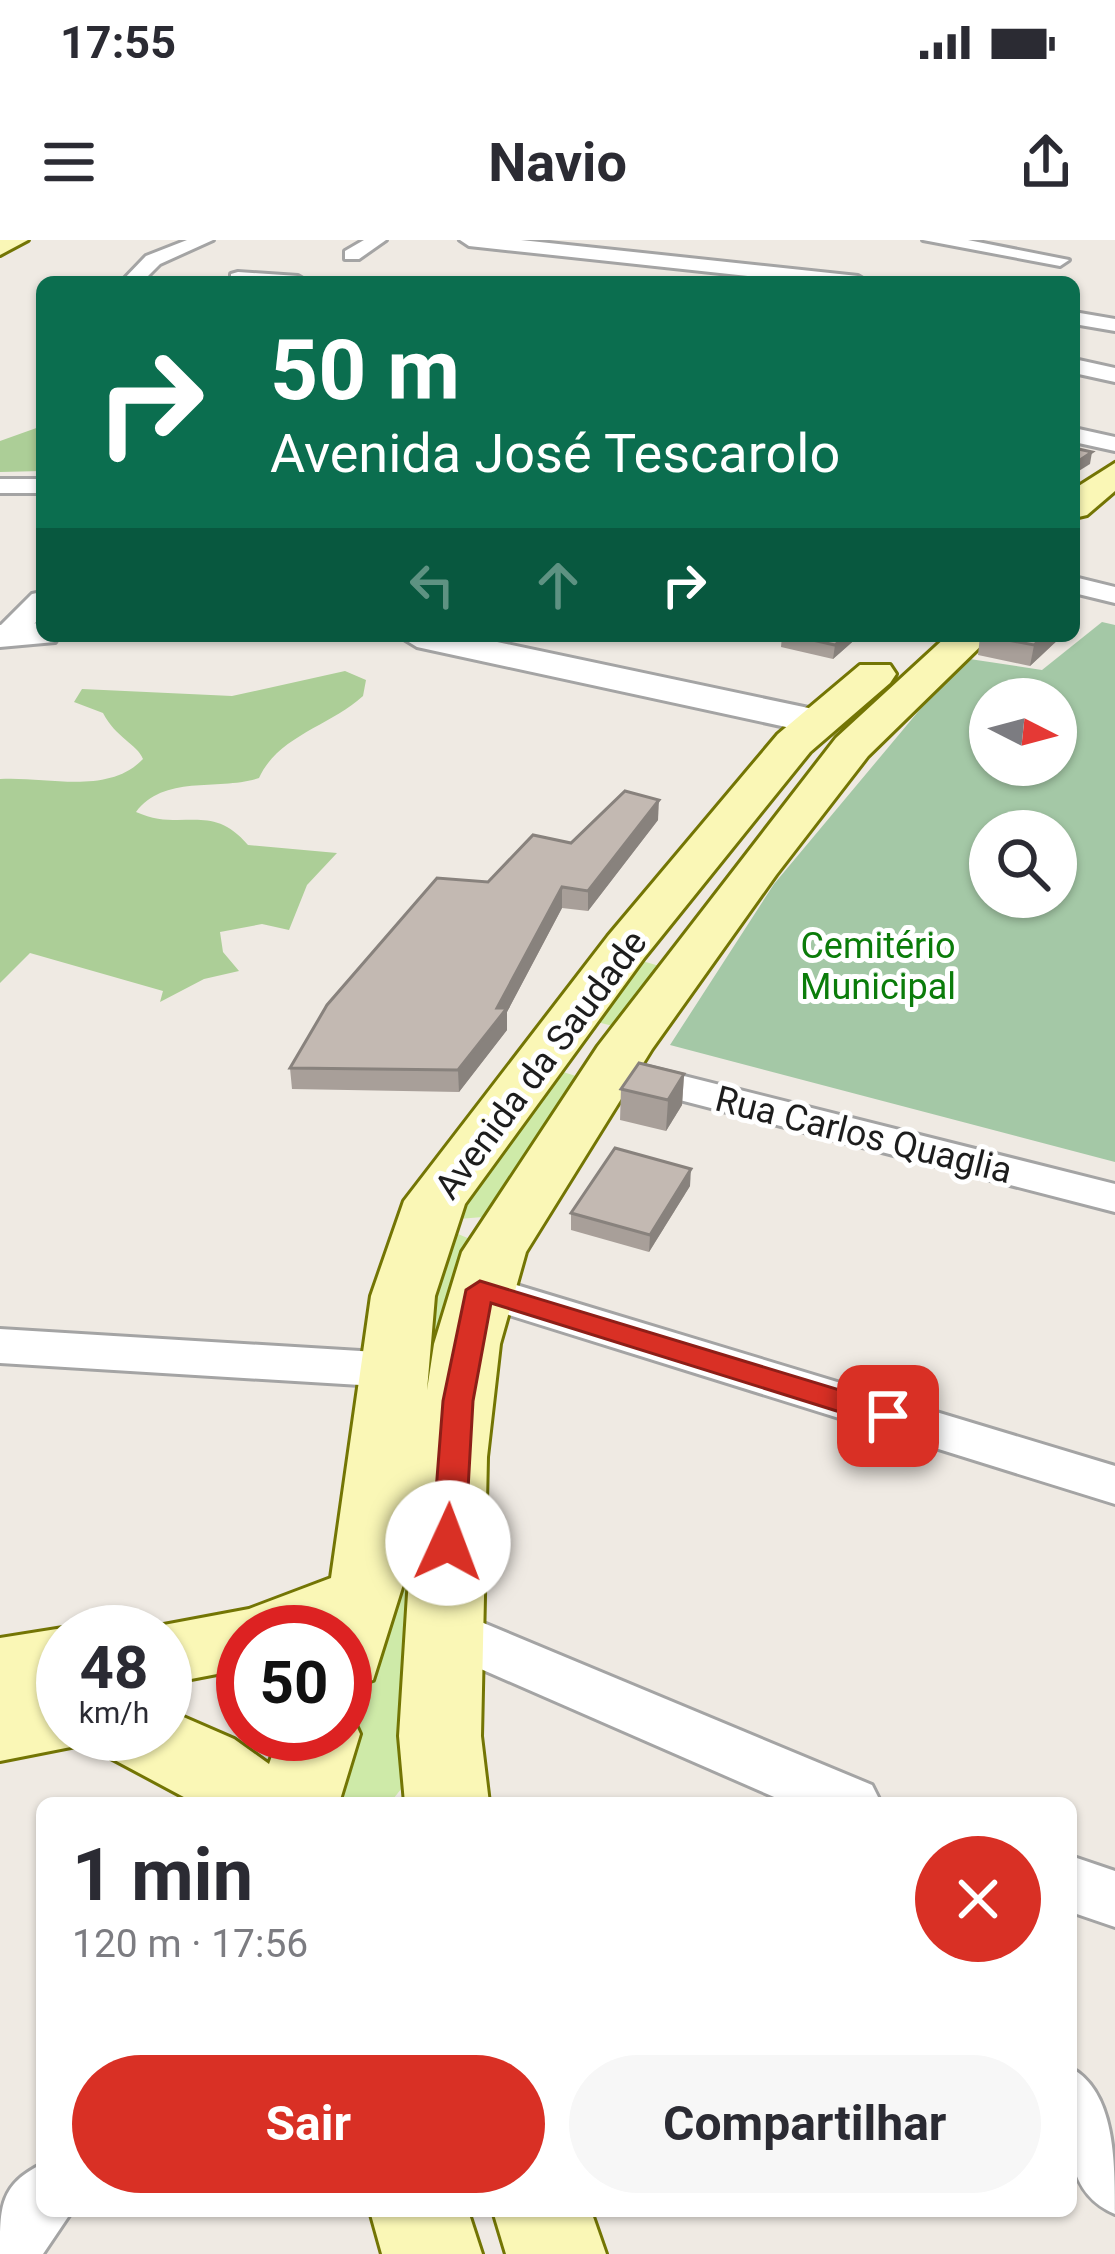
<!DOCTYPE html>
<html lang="pt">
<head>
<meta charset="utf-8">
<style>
  :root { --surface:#fff; --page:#f7f7f7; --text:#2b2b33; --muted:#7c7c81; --accent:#d93025 }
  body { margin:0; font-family:Roboto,sans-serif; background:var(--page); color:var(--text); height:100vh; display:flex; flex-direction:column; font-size:45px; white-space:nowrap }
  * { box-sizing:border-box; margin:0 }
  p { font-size:39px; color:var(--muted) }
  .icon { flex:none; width:66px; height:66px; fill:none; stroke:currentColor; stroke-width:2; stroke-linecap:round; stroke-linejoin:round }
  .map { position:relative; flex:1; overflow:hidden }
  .drawer { position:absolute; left:36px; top:1557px; width:1041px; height:420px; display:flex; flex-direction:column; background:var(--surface); border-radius:18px; box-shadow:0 3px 9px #0004 }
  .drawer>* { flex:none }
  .top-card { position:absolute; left:36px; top:36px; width:1044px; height:366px; border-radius:18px; box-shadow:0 3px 9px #0004; background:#0b6e4f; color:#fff; overflow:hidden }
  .needle { width:78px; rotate:96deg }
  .fabs { position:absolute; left:969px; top:438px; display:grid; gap:24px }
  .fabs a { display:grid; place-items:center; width:108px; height:108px; border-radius:50%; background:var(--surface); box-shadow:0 3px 9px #0004; font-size:60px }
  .speed { position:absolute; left:36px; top:1365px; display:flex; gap:24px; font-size:60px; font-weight:700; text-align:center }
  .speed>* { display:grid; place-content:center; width:156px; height:156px; border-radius:50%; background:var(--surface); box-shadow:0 3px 9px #0004; line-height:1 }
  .speed small { font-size:30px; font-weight:400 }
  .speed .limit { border:18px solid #d22; background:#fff; color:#111 }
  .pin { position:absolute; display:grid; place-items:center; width:102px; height:102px; color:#fff; margin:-51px; border-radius:24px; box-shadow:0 6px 18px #0006 }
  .me { position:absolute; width:132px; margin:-66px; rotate:2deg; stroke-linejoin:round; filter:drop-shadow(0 0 9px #0008) }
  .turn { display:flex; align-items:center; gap:42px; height:252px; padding:0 36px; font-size:54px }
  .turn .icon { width:156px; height:156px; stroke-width:2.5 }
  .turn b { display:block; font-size:84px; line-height:102px }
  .lanes { display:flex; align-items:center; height:114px; padding:0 36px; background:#0003; justify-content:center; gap:60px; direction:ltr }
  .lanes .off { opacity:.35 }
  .round { display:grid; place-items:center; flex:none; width:126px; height:126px; border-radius:63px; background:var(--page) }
  .summary { display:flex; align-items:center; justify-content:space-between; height:204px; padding:0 36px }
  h1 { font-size:72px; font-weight:700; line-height:90px }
  .action { display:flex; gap:24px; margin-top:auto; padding:24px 36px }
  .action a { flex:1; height:138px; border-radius:72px; background:var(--accent); color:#fff; font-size:48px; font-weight:700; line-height:138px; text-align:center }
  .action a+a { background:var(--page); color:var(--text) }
  .status { display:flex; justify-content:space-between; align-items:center; height:84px; padding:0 60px; background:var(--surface); direction:ltr }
  .status svg { height:33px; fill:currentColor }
  header { display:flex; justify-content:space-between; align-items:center; height:156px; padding:0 36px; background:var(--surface); font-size:54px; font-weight:700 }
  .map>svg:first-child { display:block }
</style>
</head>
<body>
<div class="status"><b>17:55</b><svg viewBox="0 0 49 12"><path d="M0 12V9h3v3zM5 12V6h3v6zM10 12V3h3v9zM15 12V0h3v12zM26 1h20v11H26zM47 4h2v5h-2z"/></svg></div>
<header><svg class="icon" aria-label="menu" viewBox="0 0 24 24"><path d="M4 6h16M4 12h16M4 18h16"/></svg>Navio<svg class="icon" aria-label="share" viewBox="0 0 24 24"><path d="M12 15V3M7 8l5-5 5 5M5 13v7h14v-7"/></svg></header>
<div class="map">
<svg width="1115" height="2014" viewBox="0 0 1115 2014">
  <rect width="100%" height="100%" fill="#efeae3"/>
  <g fill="#ceeaa8">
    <path d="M639,720L666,728L617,787L597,782Z"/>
    <path d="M560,831L579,837L581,848L483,977L458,979L451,969Z"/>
    <path d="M458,994L470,999L445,1090L405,1544L390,1563H344L338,1556L350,1485L373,1423L440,1013L451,995Z"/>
  </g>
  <g fill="#acce97">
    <path d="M42,186V231L0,232V201Z"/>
    <path d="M345,431L366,440L363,456C330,486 278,496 259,538C220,551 164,534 136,572C183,593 210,561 248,605L337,613L307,645L289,690L262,684L220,692L223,712L239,731L204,739L160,762L163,751L30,713L0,743V539C46,536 108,556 143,519C137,504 116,498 103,473L74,462L82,449L232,456Z"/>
  </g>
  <path fill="#a4c8a6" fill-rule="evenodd" d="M1102,382L1115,385V922L670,805L774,644L963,418L1042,430ZM990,459H1056V525H990ZM990,591H1056V657H990Z"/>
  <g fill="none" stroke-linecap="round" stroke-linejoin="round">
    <g stroke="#a4a4a4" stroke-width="6">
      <g id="minor">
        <path d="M187,0H213L160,24L142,42H121L146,16Z"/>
        <path d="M364,0H386L359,19H345V11Z"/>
        <path d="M460,0H521L858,36L868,42H804L469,6Z"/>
        <path d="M923,0H968L1069,20L1060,26Z"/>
        <path d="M238,32L298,36L308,42H231V34Z"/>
        <path d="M1074,72L1115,79V91L1074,84Z"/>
        <path d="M1074,119L1115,128V142L1074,133Z"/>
        <path d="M1074,188L1115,197V211L1074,202Z"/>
        <rect x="0" y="239" width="42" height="14"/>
        <path d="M1074,337L1115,347V363L1074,353Z"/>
        <path d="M42,352V376L16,402L0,403V386L32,354Z"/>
        <path d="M624,821L1115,944V972L610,842L604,833L610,824Z"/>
        <path d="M480,1034L1115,1226V1264L464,1061L457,1050L464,1039Z"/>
        <path d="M0,1089L393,1113L410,1118L417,1130L410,1142L393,1147L0,1123Z"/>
        <path d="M445,1367L872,1545L881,1563H788L426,1405L417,1389L426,1373Z"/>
        <path d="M1071,1616L1115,1631V1687L1071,1672Z"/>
        <path d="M1071,1828C1115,1852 1115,1920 1115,1974C1056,1949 1071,1882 1071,1828Z"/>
        <path d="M42,1924V1971H72L43,2014H0C0,1966 0,1945 42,1924Z"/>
      </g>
    </g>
    <g stroke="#a4a4a4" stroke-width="6">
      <g id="tertiary">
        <path d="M42,383V396H59L55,402L0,407V385Z"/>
        <path d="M399,396H469L818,470L832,474L838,482L832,490L818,494L417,407Z"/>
      </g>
    </g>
    <g stroke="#737504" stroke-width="6">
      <g id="secondary">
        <path d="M0,0H28L0,15Z"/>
        <path d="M1115,223V251L1087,275L1074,278V249Z"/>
        <path d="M947,396H991L868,516L776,635L652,809L526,1012L500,1104L487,1217L481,1496L489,1563H405L399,1496L410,1322L373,1440L345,1450V1392H243V1429L165,1444V1392L137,1390L249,1369L331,1338L371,1056L404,961L608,696L778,494L860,425H890L896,434L890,443L810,512L644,718L465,964L435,1056L427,1150L434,1104L462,1012L598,806L836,498Z"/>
        <path d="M63,1388L74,1392H63V1494H96L91,1503L0,1521V1398Z"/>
        <path d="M165,1469L234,1499L269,1524L280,1494H345L349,1470L360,1494L339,1563H195L111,1518L100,1494H165Z"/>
        <path d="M370,1971H468L482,2014H382Z"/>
        <path d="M493,1971H591L606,2014H506Z"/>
      </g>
    </g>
    <use href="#minor" fill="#fff" fill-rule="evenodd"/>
    <use href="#tertiary" fill="#fff" fill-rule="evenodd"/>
    <use href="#secondary" fill="#faf7b6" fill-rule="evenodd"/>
  </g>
  <g fill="#a89f99">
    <path d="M782,396H859L833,419L781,407Z"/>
    <path d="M980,396H1062L1030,426L978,415Z"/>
    <path d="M658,580L588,671L562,668L507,772V790L459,852L292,849L290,828L488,642L571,603Z"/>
    <path d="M684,834L682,865L666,891L620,880L621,849Z"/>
    <path d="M690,946L649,1012L571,990V973Z"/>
  </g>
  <g fill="#88827d">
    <path d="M1092,212L1090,224L1074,234V224Z"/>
    <path d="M1080,363L1076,383L1074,385V368Z"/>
    <path d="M845,396H859L833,419L835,405Z"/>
    <path d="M1044,396H1062L1030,426L1034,405Z"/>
    <path d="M659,560L658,580L588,671V651Z"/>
    <path d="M562,647V668L507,772V790L459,852L458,830L497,768Z"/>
    <path d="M684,834L682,865L666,891L668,860Z"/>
    <path d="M691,929L690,946L649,1012L650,995Z"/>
  </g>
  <g fill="#c3b9b2" stroke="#88827d" stroke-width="3">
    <path d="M1074,208L1092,212L1074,224Z"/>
    <path d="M795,396H845L835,405Z"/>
    <path d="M987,396H1044L1034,405Z"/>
    <path d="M625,551L659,560L588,651L562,647L497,768H507L458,830L290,828L327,765L437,638L488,642L533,595L571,603Z"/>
    <path d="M639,823L684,834L668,860L621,849Z"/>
    <path d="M615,908L691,929L650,995L571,973Z"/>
  </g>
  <path fill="#d93025" stroke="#8d1f18" stroke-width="3" d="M480,1041L899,1168L903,1176L888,1187L491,1063L473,1161L465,1303L460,1312H437L432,1303L443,1161L466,1050Z"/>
  <g text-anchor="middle" stroke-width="10" stroke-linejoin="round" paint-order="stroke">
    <g font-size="36" fill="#0b7c0a" stroke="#fff">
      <text x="878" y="718">Cemitério<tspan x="878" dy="41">Municipal</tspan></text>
    </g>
    <g font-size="36" fill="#1d1d1d" stroke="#fff">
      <text transform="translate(540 824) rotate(-53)" y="13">Avenida da Saudade</text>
      <text transform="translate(864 894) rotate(14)" y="13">Rua Carlos Quaglia</text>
    </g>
  </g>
</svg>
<div class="fabs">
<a><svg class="needle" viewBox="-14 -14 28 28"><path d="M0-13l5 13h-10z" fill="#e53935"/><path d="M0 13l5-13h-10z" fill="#7c7c81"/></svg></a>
<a><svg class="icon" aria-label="search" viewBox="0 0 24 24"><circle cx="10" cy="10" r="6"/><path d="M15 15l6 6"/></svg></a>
</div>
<div class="speed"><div>48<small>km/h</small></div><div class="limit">50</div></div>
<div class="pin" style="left:888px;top:1176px;background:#d93025"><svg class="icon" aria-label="arrive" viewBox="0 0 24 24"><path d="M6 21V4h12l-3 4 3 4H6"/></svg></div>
<svg class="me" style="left:448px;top:1303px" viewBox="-20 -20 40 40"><circle r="19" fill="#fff"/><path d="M0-13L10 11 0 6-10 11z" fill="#d93025"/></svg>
<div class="top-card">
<div class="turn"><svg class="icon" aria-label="right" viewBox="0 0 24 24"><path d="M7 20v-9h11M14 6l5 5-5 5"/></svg><div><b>50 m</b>Avenida José Tescarolo</div></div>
<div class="lanes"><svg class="icon off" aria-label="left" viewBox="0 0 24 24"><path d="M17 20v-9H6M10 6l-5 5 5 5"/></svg><svg class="icon off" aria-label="ahead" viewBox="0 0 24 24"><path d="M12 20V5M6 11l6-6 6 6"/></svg><svg class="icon" aria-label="right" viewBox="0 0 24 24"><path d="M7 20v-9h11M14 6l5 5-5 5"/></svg></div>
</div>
<section class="drawer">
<div class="summary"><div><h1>1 min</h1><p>120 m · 17:56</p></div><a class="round" style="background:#d93025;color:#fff"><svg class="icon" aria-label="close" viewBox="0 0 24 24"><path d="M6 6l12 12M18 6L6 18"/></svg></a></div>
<div class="action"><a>Sair</a><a>Compartilhar</a></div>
</section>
</div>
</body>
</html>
